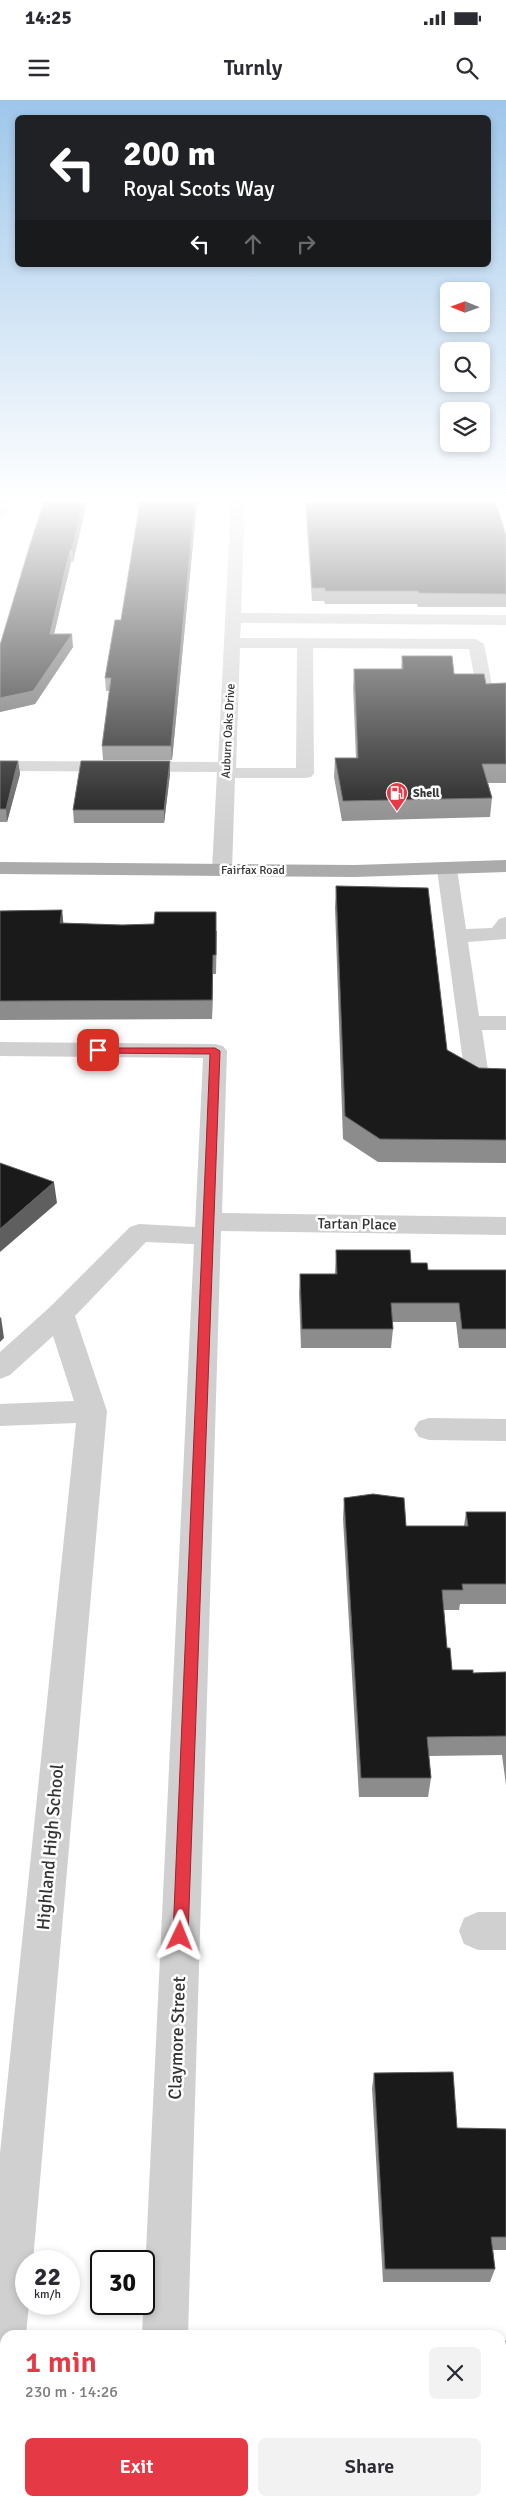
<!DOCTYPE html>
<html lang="en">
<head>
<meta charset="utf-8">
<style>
  :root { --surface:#fff; --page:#f2f2f3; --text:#2b2b33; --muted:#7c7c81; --accent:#e63946 }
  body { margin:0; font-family:Signika,sans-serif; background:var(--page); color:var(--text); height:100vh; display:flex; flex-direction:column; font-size:19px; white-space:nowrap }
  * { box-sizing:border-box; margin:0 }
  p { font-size:16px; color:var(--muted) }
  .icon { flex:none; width:28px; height:28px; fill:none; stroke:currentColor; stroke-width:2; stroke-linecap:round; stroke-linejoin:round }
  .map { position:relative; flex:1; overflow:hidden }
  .side { position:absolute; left:0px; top:2230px; width:506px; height:176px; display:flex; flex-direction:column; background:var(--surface); border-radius:15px 15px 0 0; box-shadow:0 2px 8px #0003 }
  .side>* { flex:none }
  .banner { position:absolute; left:15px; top:15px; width:476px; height:152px; border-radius:8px; box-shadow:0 2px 8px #0003; background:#202124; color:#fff; overflow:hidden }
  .needle { width:32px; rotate:271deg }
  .fabs { position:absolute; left:440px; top:182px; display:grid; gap:10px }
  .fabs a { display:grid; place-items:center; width:50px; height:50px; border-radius:8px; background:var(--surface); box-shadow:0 2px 8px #0003; font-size:25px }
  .speed { position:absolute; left:15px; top:2150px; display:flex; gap:10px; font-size:25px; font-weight:700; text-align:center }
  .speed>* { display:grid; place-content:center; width:65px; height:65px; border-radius:50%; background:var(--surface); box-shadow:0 2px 8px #0003; line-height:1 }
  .speed small { font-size:12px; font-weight:400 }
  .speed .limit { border:2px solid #111; border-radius:8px; background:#fff; color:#111 }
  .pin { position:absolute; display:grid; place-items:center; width:42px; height:42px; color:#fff; margin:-21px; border-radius:10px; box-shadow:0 2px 8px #0006 }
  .me { position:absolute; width:55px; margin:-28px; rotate:2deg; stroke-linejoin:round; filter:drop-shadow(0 0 4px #0008) }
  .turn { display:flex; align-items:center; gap:18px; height:105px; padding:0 25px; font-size:22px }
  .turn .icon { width:65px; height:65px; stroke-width:2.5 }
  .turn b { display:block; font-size:35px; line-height:42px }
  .lanes { display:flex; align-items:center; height:48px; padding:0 25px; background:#0003; justify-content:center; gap:25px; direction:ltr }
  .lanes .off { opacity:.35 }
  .round { display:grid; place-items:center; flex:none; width:52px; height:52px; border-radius:8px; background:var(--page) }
  .head { display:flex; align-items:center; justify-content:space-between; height:85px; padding:0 25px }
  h1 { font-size:30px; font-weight:600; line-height:38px; color:var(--accent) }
  .button { display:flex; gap:10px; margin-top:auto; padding:10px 25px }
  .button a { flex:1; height:58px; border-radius:8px; background:var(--accent); color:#fff; font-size:20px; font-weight:600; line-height:58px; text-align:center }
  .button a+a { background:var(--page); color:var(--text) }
  .status { display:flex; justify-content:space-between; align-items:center; height:35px; padding:0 25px; background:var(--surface); direction:ltr }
  .status svg { height:14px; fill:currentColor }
  header { display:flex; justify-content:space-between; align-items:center; height:65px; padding:0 25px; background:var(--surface); font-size:22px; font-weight:600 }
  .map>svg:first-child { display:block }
</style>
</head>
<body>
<div class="status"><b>14:25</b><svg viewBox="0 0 49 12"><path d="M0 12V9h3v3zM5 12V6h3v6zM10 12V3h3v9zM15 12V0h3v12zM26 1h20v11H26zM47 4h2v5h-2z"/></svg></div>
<header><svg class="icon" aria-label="menu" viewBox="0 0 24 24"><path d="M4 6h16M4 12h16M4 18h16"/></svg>Turnly<svg class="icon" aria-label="search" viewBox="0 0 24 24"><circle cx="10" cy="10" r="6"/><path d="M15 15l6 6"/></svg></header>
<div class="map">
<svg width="506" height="2406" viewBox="0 0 506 2406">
  <rect width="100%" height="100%" fill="#fff"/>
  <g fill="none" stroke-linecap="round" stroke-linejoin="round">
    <g fill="#d0d0d0" fill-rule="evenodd">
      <path d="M0,402H12L5,417L0,418Z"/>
      <path d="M231,402H245L241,513L506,515V525L241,523L240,538L476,539L484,544L492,585L490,589H478L476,585L469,549L313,548L314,673L311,677L305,678H235L232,770L229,774L222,776L215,774L212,770L217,672L0,671V661L218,662ZM240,548H297L296,668H236Z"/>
      <path d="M447,763L454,765L457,769L466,829L492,828L499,819L506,817V839L468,842L479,916H506V930H482L488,970L506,971V985L469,982L465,977L437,769L440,765Z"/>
      <path d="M0,942L215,944L223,946L227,951L222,1113L506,1117V1135L221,1131L188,2235H142L194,1144L146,1142L75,1216L107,1311L33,2161H26V2204H29L26,2235H5V2295L0,2297V2053L76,1323L0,1326V1304L74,1301L53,1236L10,1275L0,1279V1252L50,1207L130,1127L139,1124L195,1127L203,958L0,956Z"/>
      <path d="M429,1318L506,1319V1341L429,1340L419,1337L414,1329L419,1321Z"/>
      <path d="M478,1812H506V1850H478L464,1844L459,1831L464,1818Z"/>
      <rect x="0" y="2325" width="5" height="48"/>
      <rect x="135" y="2401" width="48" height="5"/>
    </g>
    <path fill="#ababab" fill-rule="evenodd" d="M506,760V772L355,777L0,774V762L355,765Z"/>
  </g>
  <g fill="#8c8c8c">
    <path d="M87,402L73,462H71L54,534L73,547L35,604L0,612Z"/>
    <path d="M140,402H197L172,660H103L102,646L110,591H106L105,578L121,520Z"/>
    <path d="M305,402H495L506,436V507H418L417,504H325L324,501H312Z"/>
    <path d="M402,556L454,574L486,584L506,583V683H488L492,698L490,717L342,721L334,677L335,658H356L353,588L354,569H401Z"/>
    <path d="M0,661H18L20,674L7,722H0Z"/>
    <path d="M170,674L164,723H74L73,710Z"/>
    <path d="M336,786L447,950L479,968L506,969V1063L378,1062L343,1039L335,808Z"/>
    <path d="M62,810L63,823L122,825L217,831L216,874H213L212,919L0,920V811Z"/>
    <path d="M336,1150L411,1163L428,1170H506V1248H459L456,1222H392L393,1229L391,1248H301L299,1193L300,1174H335Z"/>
    <path d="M344,1398L406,1426H464L466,1412H506V1504H460L459,1510H444L447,1548L452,1570L473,1573L506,1572V1685L502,1655L429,1656L431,1678L428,1697H359L343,1419Z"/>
    <path d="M374,1973L457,2028L506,2029V2150H493L495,2169L490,2182H383L372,1988Z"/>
    <path d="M506,2247V2406H389V2401H501Z"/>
  </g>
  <g fill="#5f5f5f">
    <path d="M83,402H87L73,462L72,450Z"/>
    <path d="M195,402H197L172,660L171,646Z"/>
    <path d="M70,450L71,462L51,547L50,534Z"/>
    <path d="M72,534L73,547L35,604L0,612V598Z"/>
    <path d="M18,661L20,674L7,722L6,709Z"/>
    <path d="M170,661V674L164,723V710Z"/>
    <path d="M62,810L64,829L60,823Z"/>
    <path d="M213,855V874L212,919V900Z"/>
    <path d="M54,1082L57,1103L0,1152V1129Z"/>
    <path d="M1,1217L4,1238L0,1242V1218Z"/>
  </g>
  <g fill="#1a1a1a" stroke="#5f5f5f">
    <path d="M44,402H83L72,450H70L50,534H72L33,591L0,598V545L29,448Z"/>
    <path d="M140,402H195L171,646H102L111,578H105L115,520H121Z"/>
    <path d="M306,402H495L501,419L506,436V494L419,493L418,491H325V488H312Z"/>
    <path d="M402,556H452L454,574H484L486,584L506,583V664H482L492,698L343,701L335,658H358L354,569H403Z"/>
    <path d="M0,661H18L6,709H0Z"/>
    <path d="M81,661H170L164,710H73Z"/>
    <path d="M336,786L428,788L447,950L479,968L506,969V1040L380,1039L345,1016Z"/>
    <path d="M62,810L60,823L122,825L154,824L155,812H216V855H213L212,900L0,901V811Z"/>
    <path d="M0,1063L54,1082L0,1129Z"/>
    <path d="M336,1150H410L411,1163H427L428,1170H506V1229H462L459,1203H391L393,1229H302L300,1174H337Z"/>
    <path d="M373,1394L404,1398L406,1426H468L466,1412H506V1484H462L463,1490H442L447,1548H450L452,1570H473V1573L506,1572V1636L427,1637L431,1678H361L344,1398Z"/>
    <path d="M453,1972L457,2028L506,2029V2137H491L495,2169H385L374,1973Z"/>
    <path d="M501,2241H506V2405H489V2406H393V2401H501Z"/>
  </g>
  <linearGradient id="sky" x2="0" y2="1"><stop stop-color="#9ec6ea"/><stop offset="0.54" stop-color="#fff"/><stop offset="1" stop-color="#fff" stop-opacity="0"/></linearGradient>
  <rect width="506" height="739" fill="url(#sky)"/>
  <path fill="#e63946" stroke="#96252e" d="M94,948H215L220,951L188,1836L186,1841L180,1843L175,1841L173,1836L210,954L98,953L94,952Z"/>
  <defs>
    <g id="fuel-pin" transform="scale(1.125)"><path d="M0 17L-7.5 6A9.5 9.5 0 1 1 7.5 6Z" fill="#e63946" stroke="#fff"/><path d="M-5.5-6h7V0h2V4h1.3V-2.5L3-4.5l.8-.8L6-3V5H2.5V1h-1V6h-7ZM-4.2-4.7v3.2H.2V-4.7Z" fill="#fff"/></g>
  </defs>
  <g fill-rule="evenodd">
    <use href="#fuel-pin" x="397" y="693"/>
  </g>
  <g text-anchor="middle" stroke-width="5" stroke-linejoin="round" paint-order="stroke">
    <g font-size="12" fill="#333" stroke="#fff">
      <text transform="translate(228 631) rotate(-87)" y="4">Auburn Oaks Drive</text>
      <text x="253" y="774">Fairfax Road</text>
    </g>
    <g font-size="12" font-weight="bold" fill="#333" stroke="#fff" text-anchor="start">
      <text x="413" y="697">Shell</text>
    </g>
    <g font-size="15" fill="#333" stroke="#fff">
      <text transform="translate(357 1124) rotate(1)" y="5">Tartan Place</text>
    </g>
    <g font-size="18" fill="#333" stroke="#fff">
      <text transform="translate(50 1747) rotate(-85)" y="6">Highland High School</text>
      <text transform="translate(177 1938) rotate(-88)" y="6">Claymore Street</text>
    </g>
  </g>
</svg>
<div class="fabs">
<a><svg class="needle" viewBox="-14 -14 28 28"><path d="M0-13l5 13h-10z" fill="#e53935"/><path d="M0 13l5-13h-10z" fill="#7c7c81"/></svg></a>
<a><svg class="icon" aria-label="search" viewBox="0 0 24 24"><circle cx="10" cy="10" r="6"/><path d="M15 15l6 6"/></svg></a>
<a><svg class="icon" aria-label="layers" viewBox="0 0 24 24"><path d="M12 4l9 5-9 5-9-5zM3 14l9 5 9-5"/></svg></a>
</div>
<div class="speed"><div>22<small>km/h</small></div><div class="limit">30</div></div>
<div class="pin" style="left:98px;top:950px;background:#d93025"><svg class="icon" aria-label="arrive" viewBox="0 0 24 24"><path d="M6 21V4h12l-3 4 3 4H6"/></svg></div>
<svg class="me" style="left:180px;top:1836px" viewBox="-20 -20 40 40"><path d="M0-17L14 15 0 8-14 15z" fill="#e63946" stroke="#fff" stroke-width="4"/></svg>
<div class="banner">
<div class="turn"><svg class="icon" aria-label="left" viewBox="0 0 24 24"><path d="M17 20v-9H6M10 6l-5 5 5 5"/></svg><div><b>200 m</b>Royal Scots Way</div></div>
<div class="lanes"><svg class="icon" aria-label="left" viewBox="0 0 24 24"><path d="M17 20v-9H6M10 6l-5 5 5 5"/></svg><svg class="icon off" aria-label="ahead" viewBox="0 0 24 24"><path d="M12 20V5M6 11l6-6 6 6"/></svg><svg class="icon off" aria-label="right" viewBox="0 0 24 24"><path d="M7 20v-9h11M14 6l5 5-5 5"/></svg></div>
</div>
<section class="side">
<div class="head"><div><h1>1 min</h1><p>230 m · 14:26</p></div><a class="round"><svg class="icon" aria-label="close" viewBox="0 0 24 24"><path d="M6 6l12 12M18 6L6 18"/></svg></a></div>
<div class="button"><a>Exit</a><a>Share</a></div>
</section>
</div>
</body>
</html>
